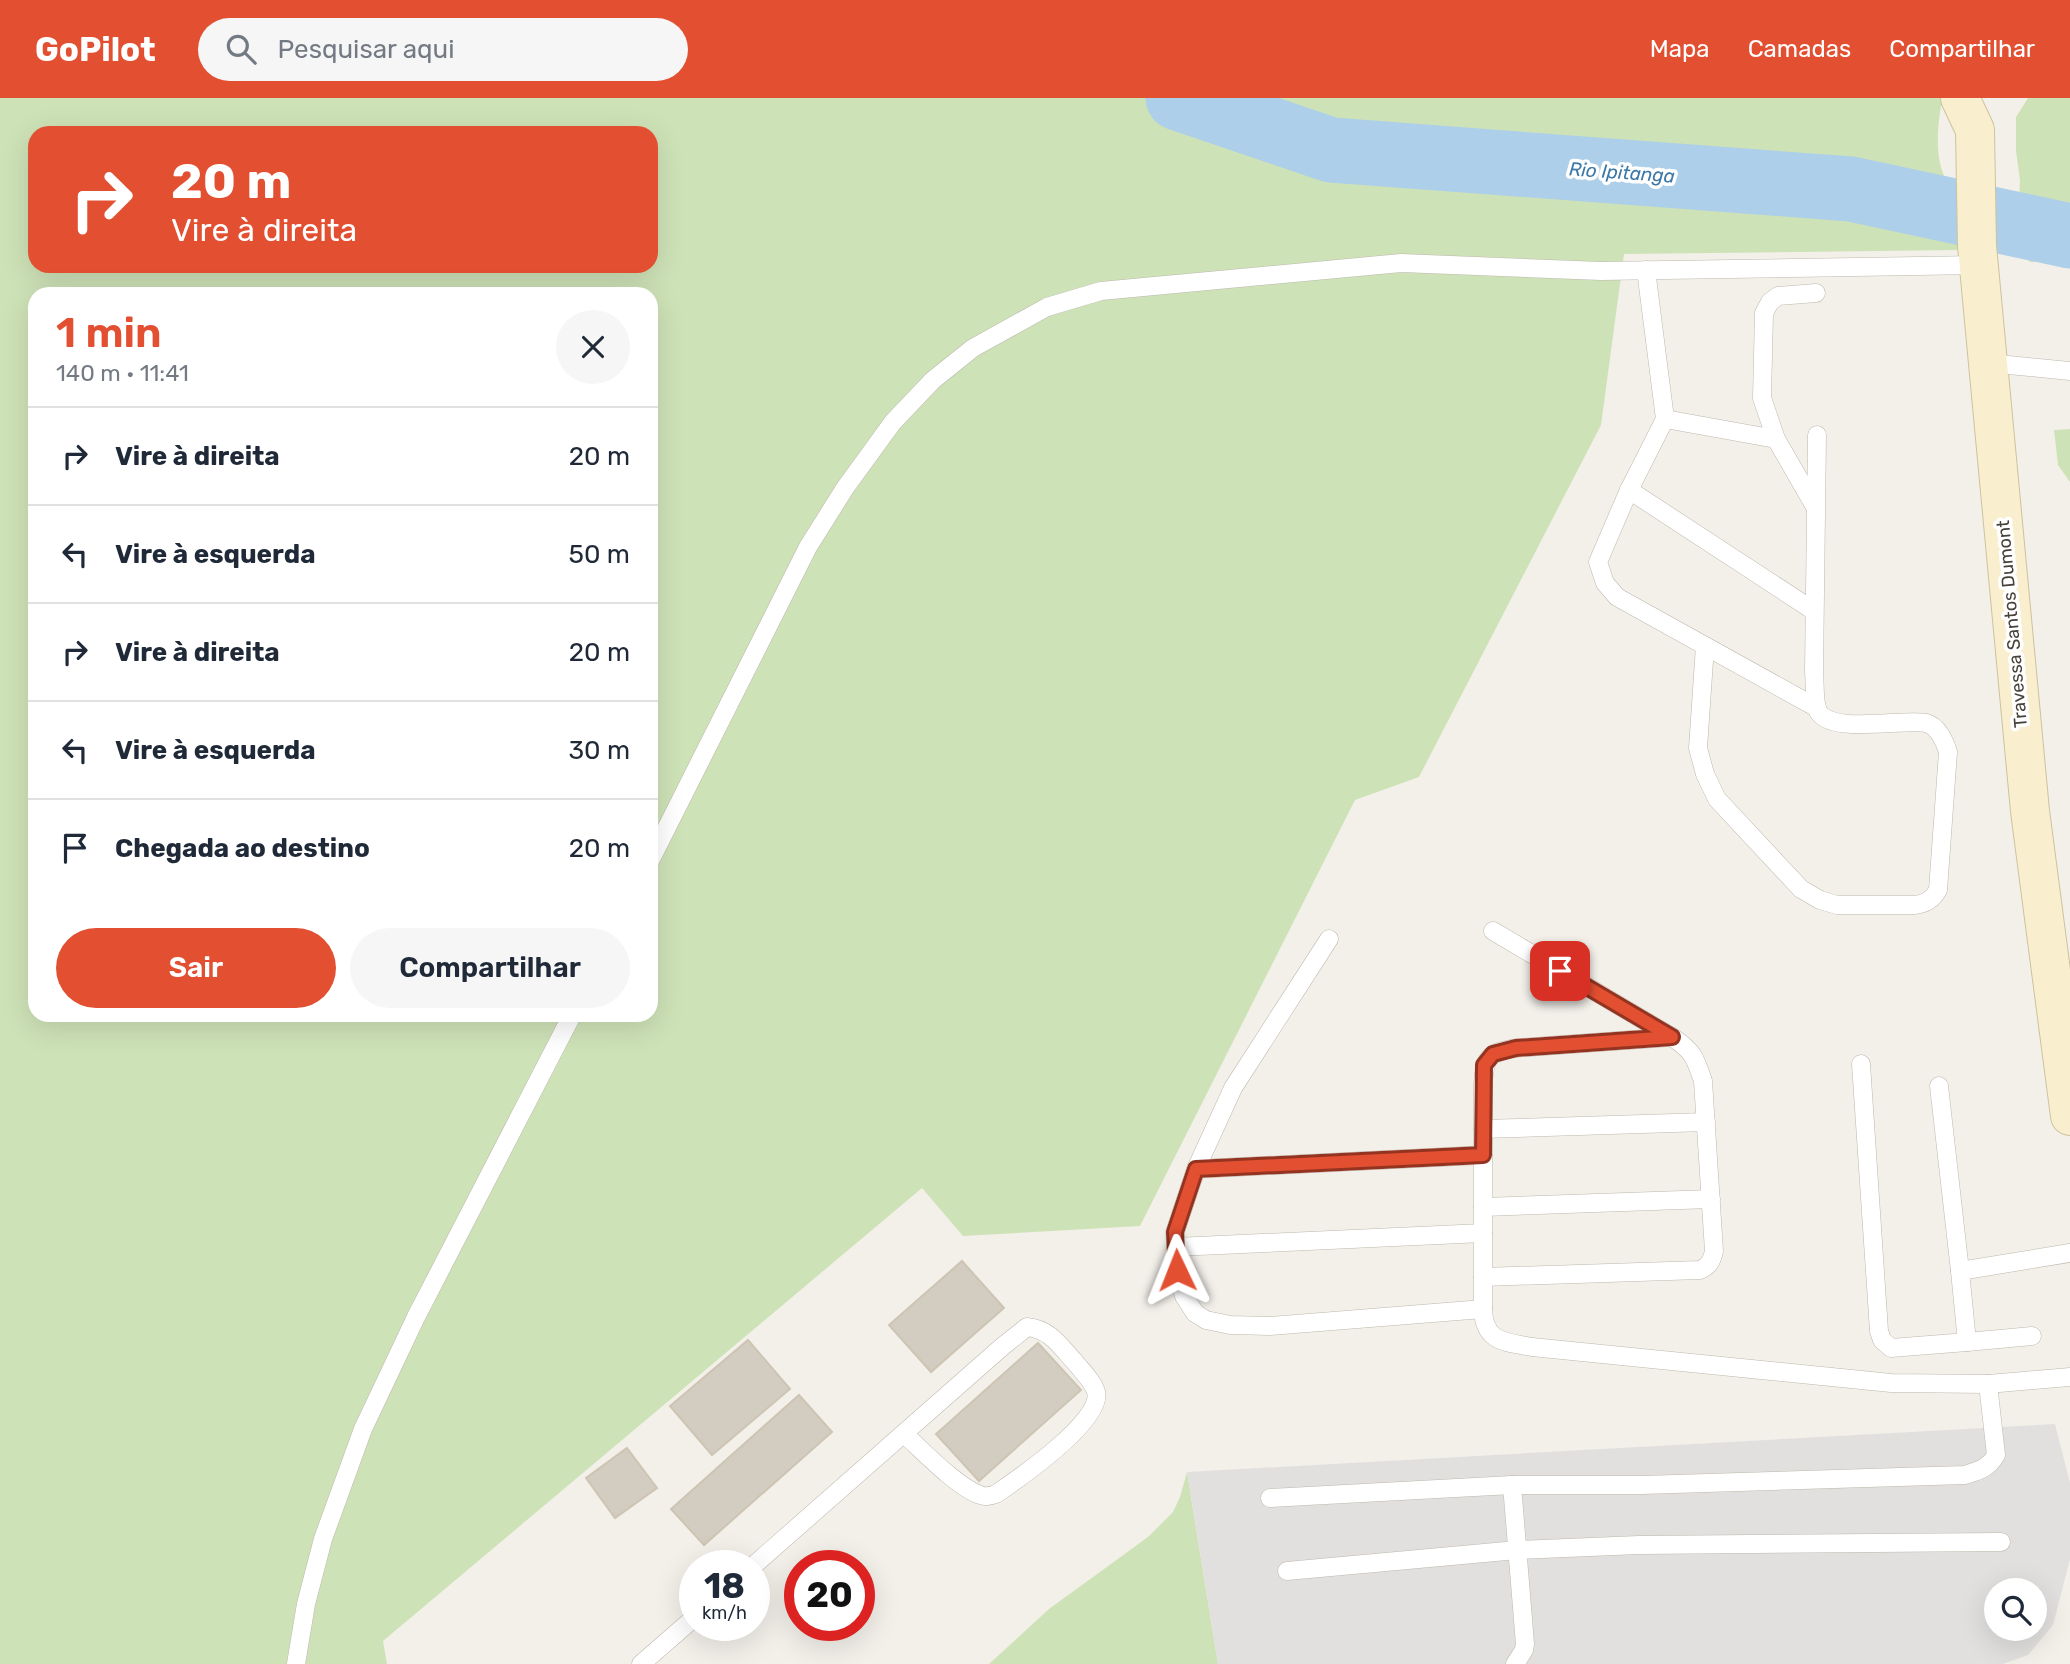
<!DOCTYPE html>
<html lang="pt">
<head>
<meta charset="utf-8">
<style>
  :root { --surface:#fff; --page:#f6f6f7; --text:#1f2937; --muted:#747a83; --line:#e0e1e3; --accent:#e24f31 }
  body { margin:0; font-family:Rubik,sans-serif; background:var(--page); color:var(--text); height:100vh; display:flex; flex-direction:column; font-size:26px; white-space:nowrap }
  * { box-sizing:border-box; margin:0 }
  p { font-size:23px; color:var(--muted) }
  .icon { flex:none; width:38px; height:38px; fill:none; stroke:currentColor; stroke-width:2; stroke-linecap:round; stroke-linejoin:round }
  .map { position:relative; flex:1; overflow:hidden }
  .sheet { position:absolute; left:28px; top:189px; width:630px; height:735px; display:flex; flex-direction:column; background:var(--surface); border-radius:21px; box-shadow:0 7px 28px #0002 }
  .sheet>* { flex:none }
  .hud { position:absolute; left:28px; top:28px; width:630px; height:147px; border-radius:21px; box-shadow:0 7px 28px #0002; background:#e24f31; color:#fff; overflow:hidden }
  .tools { position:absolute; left:1984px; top:1480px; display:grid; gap:14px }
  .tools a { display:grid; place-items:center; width:63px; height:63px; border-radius:50%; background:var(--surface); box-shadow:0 7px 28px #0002; font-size:35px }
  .speed { position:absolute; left:679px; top:1452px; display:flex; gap:14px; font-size:35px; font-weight:700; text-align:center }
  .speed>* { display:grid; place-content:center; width:91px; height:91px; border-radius:50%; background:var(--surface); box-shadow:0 7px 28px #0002; line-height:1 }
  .speed small { font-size:18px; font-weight:400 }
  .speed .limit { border:10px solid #d22; background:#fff; color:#111 }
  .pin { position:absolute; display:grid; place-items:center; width:60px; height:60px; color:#fff; margin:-30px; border-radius:14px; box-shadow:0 4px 10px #0006 }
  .me { position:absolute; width:77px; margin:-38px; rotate:358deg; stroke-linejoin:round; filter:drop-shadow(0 0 5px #0008) }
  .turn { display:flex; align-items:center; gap:24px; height:147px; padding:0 28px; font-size:32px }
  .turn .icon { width:91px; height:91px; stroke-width:2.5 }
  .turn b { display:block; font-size:49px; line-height:60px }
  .round { display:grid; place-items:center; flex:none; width:74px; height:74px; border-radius:37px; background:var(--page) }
  .overview { display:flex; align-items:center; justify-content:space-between; height:119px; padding:0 28px }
  h1 { font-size:42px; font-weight:600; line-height:52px; color:var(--accent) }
  .cta { display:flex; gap:14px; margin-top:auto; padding:14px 28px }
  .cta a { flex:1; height:80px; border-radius:42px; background:var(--accent); color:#fff; font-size:28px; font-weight:600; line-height:80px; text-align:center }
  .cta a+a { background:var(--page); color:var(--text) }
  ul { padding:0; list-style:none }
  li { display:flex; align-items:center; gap:21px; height:98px; padding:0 28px; border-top:2px solid var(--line) }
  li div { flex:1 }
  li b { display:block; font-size:26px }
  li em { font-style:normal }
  header { display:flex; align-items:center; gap:42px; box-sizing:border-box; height:98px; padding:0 35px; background:var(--accent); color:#fff }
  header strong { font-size:33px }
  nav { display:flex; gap:38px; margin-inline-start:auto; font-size:24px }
  .search { width:490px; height:63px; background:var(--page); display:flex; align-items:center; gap:18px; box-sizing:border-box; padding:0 24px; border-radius:38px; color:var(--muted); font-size:26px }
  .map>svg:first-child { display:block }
</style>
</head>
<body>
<header>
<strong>GoPilot</strong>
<div class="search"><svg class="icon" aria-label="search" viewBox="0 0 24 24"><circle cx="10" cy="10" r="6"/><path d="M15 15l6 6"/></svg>Pesquisar aqui</div>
<nav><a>Mapa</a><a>Camadas</a><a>Compartilhar</a></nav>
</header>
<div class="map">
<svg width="2070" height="1566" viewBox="0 0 2070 1566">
  <rect width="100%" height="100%" fill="#f3f0ea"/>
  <g fill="#cee2b7" fill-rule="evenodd">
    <path d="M0,0H1959L1956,3L1941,8C1936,37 1934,76 1957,96L1961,140L1958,152L1624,156L1601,327L1419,679L1355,702L1140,1128L963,1138L922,1090L383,1543L387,1566H0ZM35,35H651V168H35ZM35,196H651V917H35Z"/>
    <path d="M2028,0H2070V164H2030L2019,151L2017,143L2020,82L2016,53V19Z"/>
    <path d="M2070,331V384L2058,367L2054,332Z"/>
    <path d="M1187,1374L1218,1566H989L1049,1511L1148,1439L1173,1414L1180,1399Z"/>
  </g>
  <path fill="#e2e0de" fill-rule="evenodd" d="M2055,1326L2070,1385V1461L2053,1527L2028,1557L2003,1566H1218L1187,1374ZM1997,1493H2035V1531H1997Z"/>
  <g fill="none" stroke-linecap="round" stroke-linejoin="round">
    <path stroke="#adcfe9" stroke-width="65" d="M1178,0L1331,52L1851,91L2070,138"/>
  </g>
  <g fill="#d3ccc0" stroke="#cdc4b4" stroke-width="2">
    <path d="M962,1163L1004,1210L931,1274L889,1227Z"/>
    <path d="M748,1242L790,1291L712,1357L670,1308Z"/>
    <path d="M1038,1245L1081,1292L979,1383L936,1336Z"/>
    <path d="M799,1297L832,1334L704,1447L671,1411Z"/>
    <path d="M627,1350L657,1390L615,1420L586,1380Z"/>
  </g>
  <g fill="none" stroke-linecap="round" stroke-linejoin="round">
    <g stroke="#bdb8ad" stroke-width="19">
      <g id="lane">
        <path d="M1646,172L1665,321"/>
        <path d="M1988,265L2070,273"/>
        <path d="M1776,341L1665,321L1629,392L1598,464L1605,485L1617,499L1817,610"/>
        <path d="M1629,392L1814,513"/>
        <path d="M1814,407L1776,341L1762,300L1764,215L1770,204L1778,198L1816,195"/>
        <path d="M1705,548L1698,650L1705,676L1717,701L1801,791L1820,802L1837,807H1915C1925,806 1933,801 1938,792L1948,654C1945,644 1938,628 1926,625C1904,620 1827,638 1817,611C1814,600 1815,585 1814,573L1817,337"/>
        <path d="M651,761L808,449L845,390L893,324L933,282L973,250L1047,209L1101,193L1401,165L1601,173L1979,167"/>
        <path d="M1329,841L1233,990L1196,1071L1175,1134L1177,1172L1184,1198L1195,1215L1206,1222L1230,1227L1270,1228L1483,1211"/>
        <path d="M1672,939L1516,950C1487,955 1485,959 1483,987V1211C1484,1245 1506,1244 1532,1249L1891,1285L1988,1286L2070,1279"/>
        <path d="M1861,966L1879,1233L1882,1242L1891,1250L1967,1244L1960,1173L2070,1155"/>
        <path d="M1939,988L1960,1173"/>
        <path d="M1483,1031L1706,1024"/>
        <path d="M1196,1071L1483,1057"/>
        <path d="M1483,1109L1711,1101"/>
        <path d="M1176,1149L1483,1135"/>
        <path d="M1483,1179L1700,1172C1709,1168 1712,1163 1714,1153L1703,983C1695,959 1693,953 1672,939L1493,833"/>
        <path d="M1967,1244L2032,1238"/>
        <path d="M1512,1387L1525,1546L1524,1552L1515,1566"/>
        <path d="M1270,1400L1512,1387H1642L1965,1377C1978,1373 1989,1370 1996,1357L1988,1286"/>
        <path d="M753,1468L1003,1248L1027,1229C1050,1231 1060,1248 1074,1263C1081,1272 1093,1283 1096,1294C1104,1322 1018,1381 996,1396C991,1398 985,1399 980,1397C957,1389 923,1353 904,1336"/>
        <path d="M1287,1473L1517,1452L1639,1447L2001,1444"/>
        <path d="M296,1566L306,1506L323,1441L363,1331L416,1219L572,917"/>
        <path d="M641,1566L695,1519"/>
      </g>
    </g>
    <g stroke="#cdc29e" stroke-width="40">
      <path id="secondary" d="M1960,0L1975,32L1977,148L2030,713L2070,1018"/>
    </g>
    <use href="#lane" stroke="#fff" stroke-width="18"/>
    <use href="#secondary" stroke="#f9efce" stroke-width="38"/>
  </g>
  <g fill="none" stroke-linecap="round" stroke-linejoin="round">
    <g stroke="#933320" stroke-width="18">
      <path id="route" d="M1177,1172L1175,1134L1196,1071L1483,1057L1484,967L1493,956L1516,950L1672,939L1560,873"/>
    </g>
    <use href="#route" stroke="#e24f31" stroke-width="12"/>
  </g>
  <g text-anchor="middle" stroke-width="7" stroke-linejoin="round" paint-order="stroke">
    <g font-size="18" fill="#464139" stroke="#fff">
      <text transform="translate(2012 526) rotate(-95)" y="6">Travessa Santos Dumont</text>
    </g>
    <g font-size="19" font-style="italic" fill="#3d78a6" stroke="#fff">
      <text transform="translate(1622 74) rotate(4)" y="7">Rio Ipitanga</text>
    </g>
  </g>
</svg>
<div class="tools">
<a><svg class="icon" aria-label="search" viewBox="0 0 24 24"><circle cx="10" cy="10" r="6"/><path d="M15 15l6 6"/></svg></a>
</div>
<div class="speed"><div>18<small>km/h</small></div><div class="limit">20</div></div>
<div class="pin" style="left:1560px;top:873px;background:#d93025"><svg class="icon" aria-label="arrive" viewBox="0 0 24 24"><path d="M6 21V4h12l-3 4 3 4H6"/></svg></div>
<svg class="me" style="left:1177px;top:1172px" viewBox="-20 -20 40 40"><path d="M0-17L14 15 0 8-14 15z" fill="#e24f31" stroke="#fff" stroke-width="4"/></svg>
<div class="hud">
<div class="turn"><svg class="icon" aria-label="right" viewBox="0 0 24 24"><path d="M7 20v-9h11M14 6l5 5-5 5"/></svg><div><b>20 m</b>Vire à direita</div></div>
</div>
<section class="sheet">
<div class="overview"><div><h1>1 min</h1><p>140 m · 11:41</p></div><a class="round"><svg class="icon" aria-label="close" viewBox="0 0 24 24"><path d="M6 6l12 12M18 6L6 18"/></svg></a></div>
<ul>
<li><svg class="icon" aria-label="right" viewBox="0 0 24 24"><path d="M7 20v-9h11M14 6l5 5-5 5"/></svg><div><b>Vire à direita</b></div><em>20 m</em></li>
<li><svg class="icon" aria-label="left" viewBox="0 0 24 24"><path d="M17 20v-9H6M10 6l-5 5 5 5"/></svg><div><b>Vire à esquerda</b></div><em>50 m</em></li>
<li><svg class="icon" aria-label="right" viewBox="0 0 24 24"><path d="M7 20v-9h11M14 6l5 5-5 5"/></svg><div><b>Vire à direita</b></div><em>20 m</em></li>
<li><svg class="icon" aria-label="left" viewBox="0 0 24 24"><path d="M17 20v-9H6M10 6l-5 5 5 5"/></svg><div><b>Vire à esquerda</b></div><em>30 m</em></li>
<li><svg class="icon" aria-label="arrive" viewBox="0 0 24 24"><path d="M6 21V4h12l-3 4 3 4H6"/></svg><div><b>Chegada ao destino</b></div><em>20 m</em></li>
</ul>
<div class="cta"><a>Sair</a><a>Compartilhar</a></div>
</section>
</div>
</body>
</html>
